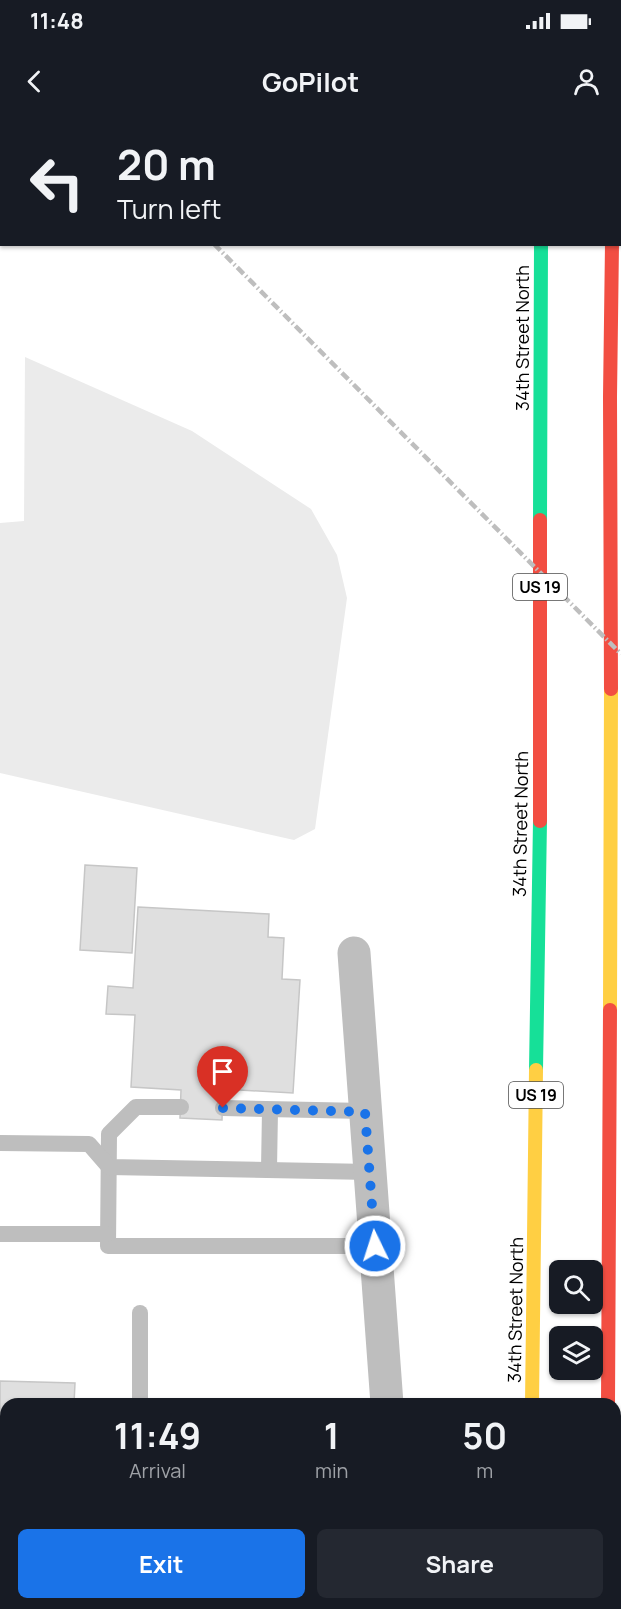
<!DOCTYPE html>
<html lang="en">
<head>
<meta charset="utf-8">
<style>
  :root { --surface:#171b24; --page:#242831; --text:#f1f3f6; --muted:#9ea1a6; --accent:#1a73e8 }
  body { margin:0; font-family:Manrope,sans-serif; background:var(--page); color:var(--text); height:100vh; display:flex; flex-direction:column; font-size:22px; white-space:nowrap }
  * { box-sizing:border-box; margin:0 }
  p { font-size:20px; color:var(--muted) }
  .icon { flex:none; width:33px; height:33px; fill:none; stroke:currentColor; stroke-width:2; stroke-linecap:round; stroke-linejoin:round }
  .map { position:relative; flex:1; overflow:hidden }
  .drawer { position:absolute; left:0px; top:1278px; width:621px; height:212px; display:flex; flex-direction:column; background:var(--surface); border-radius:18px 18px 0 0; box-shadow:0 2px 4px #0004 }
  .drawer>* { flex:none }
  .top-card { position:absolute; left:0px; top:0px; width:621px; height:126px; box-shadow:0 2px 4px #0004; background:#171b24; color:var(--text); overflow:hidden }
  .controls { position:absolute; left:549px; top:1140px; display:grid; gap:12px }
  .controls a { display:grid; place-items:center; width:54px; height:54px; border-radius:9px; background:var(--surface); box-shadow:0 2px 4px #0004; font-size:30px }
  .pin { position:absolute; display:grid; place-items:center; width:51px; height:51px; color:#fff; margin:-62px -26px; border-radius:50% 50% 50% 0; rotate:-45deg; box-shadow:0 0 6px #0007 }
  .pin .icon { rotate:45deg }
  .me { position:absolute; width:66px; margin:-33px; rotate:356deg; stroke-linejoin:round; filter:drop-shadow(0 0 4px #0008) }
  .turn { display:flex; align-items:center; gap:21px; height:126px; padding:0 18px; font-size:27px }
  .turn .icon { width:78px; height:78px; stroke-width:2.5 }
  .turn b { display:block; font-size:42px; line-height:51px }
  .eta { display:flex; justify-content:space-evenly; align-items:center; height:102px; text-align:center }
  .eta b { font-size:36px; font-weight:700; line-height:42px }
  .button { display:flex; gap:12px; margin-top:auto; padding:12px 18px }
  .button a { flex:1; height:69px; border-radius:9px; background:var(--accent); color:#fff; font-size:24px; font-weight:700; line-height:69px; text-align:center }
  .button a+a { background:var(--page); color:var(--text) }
  .status { display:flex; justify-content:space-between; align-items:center; height:42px; padding:0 30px; background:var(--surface); direction:ltr }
  .status svg { height:16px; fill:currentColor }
  header { display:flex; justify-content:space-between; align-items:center; height:78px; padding:0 18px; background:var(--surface); font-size:27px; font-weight:700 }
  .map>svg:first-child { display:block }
</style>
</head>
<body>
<div class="status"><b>11:48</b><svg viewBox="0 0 49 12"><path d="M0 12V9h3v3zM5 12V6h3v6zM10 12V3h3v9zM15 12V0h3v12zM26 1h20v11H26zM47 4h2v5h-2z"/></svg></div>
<header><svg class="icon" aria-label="back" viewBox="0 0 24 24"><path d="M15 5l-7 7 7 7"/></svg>GoPilot<svg class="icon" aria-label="person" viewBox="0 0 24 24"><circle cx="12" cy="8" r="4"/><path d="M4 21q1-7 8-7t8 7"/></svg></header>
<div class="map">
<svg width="621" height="1489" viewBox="0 0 621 1489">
  <rect width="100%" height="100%" fill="#fff"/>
  <path fill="#ebebeb" d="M25,237L192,311L311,389L337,435L347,478L315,709L294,720L0,653V403L24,401Z"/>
  <g fill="#dfdfdf" stroke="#c6c6c6" stroke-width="1.5">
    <rect x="0" y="56" width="2" height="48"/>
    <path d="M85,745L137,748L132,833L80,830Z"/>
    <path d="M138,787L269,794L268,817L284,818L282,859L300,860L293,973L223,969L222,1000L180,998L181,970L131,967L135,895L106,894L108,866L133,868Z"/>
    <path d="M0,1261L75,1263L74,1284H6V1428H0Z"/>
    <path d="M0,1456L6,1457V1484H286V1489H0Z"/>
  </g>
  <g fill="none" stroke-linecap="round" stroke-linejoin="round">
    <g stroke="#bebebe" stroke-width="16">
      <path d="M181,987H136L109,1014L108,1126H375"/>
      <path d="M223,988L365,991"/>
      <path d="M0,1023L89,1024L109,1047L370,1052"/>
      <path d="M269,1049L270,990"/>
      <path d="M0,1114H108"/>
      <path d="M140,1193V1284"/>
    </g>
    <g stroke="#bebebe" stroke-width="33">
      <path d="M354,833L387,1284"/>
      <path d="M399,1484L400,1489"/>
    </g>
    <g stroke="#16e098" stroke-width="14">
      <path d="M541,0V2"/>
      <path d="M614,0V2"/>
      <path d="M540,400L541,124"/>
      <path d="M536,950L540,701"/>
    </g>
    <g stroke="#ffcf43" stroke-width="14">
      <path d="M610,890L611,569"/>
      <path d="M532,1284L536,950"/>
      <path d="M609,1484V1489"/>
    </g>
    <g stroke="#f24e42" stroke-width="14">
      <path d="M611,569L610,277L612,124"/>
      <path d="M540,701V400"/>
      <path d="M608,1284L610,890"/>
      <path d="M534,1484V1489"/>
    </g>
    <g stroke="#bebebe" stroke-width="4.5" stroke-dasharray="9 3 1.5 3" stroke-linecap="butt">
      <path d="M90,0L91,2"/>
      <path d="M214,124L621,534"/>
    </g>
  </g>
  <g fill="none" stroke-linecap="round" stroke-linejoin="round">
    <path stroke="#1a73e8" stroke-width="10" stroke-dasharray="0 18" d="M223,988L365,992L375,1126"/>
  </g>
  <g text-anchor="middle" stroke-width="6" stroke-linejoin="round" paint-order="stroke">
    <g fill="#fff" stroke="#4c4c4c" stroke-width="1.5">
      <rect x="513" y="454" width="54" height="26" rx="4.5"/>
      <rect x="509" y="962" width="54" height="26" rx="4.5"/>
    </g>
    <g font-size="16" font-weight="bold" fill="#000">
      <text x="540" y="473">US 19</text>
      <text x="536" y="981">US 19</text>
    </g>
    <g font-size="18" fill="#000" stroke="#fff">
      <text transform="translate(523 218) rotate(-90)" y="6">34th Street North</text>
      <text transform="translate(521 704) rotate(-89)" y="6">34th Street North</text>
      <text transform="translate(516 1190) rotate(-89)" y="6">34th Street North</text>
    </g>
  </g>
</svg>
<div class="controls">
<a><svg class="icon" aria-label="search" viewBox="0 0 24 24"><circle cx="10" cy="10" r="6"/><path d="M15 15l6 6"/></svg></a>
<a><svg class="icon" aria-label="layers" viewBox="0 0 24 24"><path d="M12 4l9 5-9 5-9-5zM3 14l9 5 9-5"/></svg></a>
</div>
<div class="pin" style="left:223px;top:988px;background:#d93025"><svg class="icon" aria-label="arrive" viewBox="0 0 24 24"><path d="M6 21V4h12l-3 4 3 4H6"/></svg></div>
<svg class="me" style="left:375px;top:1126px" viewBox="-20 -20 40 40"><circle r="17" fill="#1a73e8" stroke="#fff" stroke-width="3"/><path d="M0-11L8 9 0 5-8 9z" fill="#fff"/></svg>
<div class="top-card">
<div class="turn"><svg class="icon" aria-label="left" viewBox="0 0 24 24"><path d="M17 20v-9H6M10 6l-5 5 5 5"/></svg><div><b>20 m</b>Turn left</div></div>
</div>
<section class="drawer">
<div class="eta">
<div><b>11:49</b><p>Arrival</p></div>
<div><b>1</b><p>min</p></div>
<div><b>50</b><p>m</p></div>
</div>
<div class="button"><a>Exit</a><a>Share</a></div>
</section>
</div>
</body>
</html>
